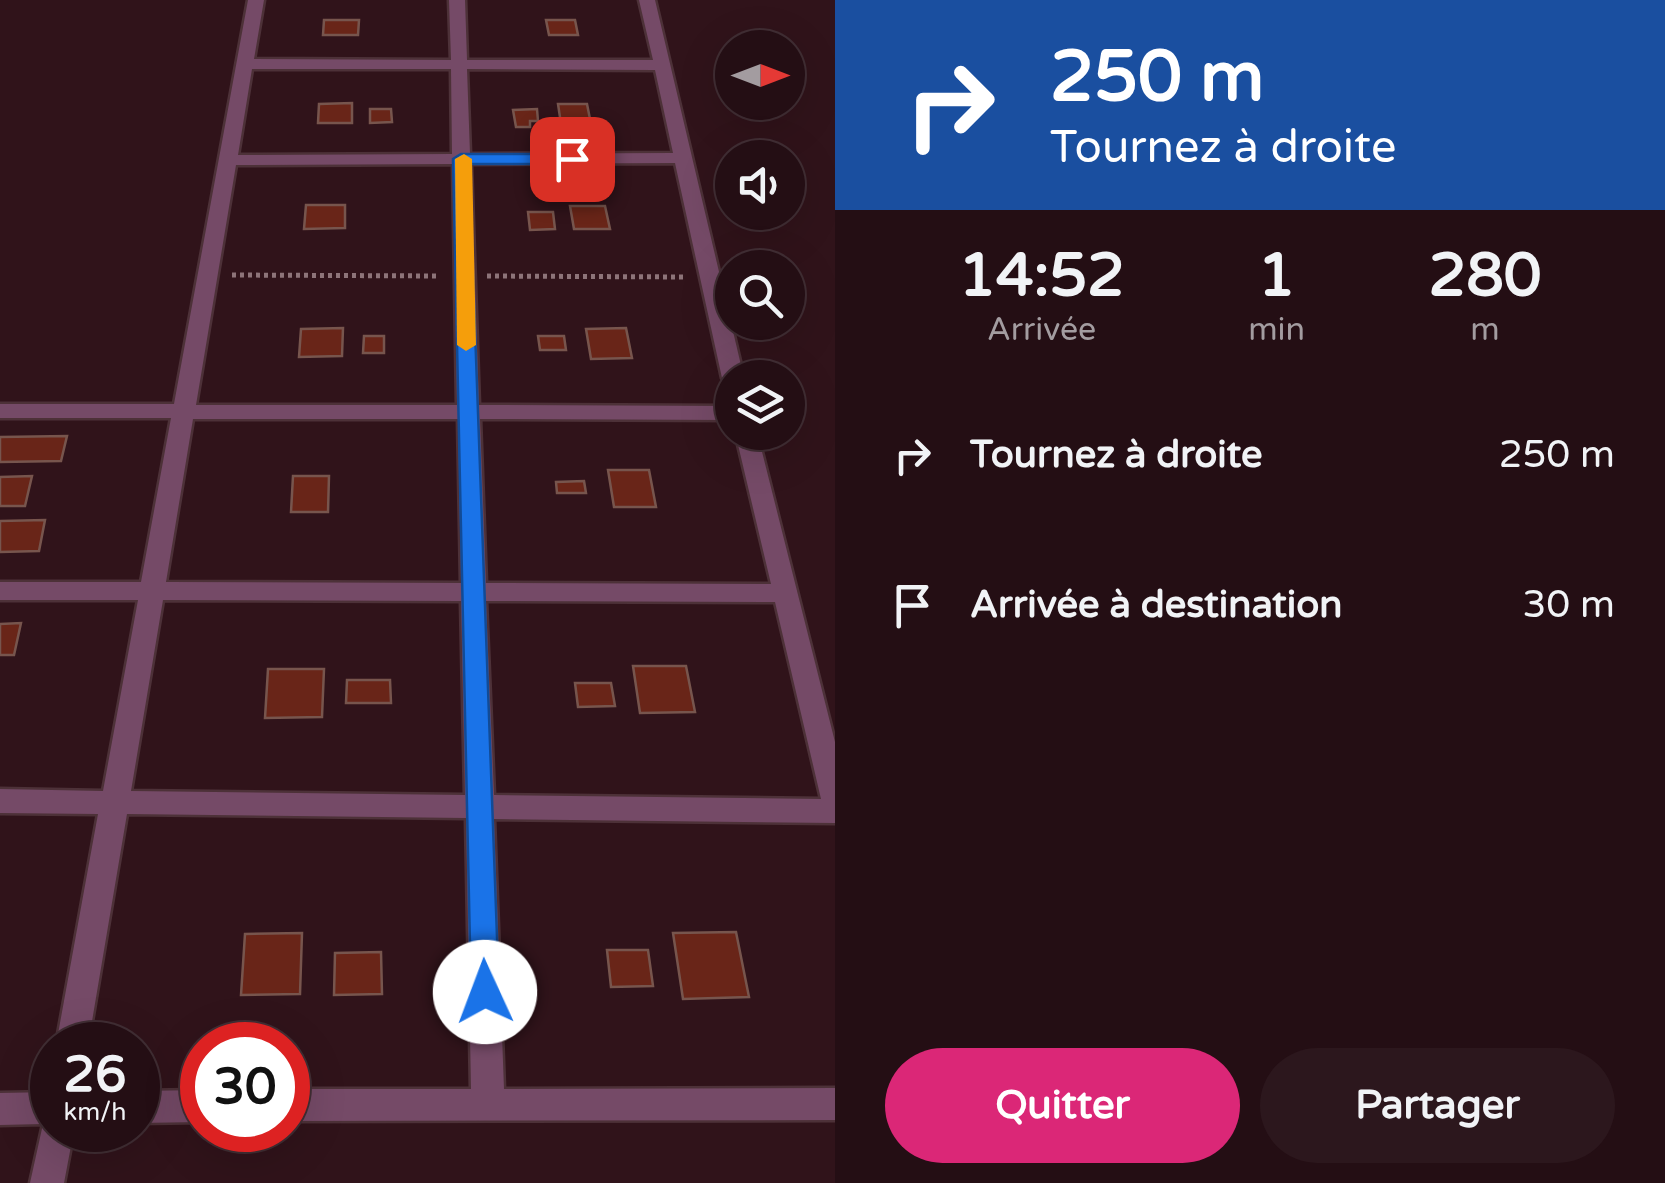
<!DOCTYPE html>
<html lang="fr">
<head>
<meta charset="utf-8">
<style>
  :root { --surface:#240e14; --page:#2c171d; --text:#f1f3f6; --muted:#a39ca0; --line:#412e34; --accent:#db2777 }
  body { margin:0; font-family:"Varela Round",sans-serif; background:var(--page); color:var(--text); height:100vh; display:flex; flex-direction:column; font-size:38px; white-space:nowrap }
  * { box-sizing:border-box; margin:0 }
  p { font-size:32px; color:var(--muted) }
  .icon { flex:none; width:55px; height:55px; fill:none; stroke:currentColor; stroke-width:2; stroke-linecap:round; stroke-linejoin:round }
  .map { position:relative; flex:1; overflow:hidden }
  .sheet { display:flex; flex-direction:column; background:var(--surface); width:830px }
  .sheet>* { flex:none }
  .banner { background:#1a4fa0; color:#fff; overflow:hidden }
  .needle { width:65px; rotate:90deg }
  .tools { position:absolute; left:715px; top:30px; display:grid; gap:20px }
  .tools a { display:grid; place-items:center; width:90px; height:90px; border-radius:50%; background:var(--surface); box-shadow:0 10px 40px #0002,0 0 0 2px var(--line); font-size:50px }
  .speed { position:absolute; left:30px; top:1022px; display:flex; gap:20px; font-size:50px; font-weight:700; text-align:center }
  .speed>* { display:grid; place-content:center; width:130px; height:130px; border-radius:50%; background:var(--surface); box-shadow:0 10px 40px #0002,0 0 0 2px var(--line); line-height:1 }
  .speed small { font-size:25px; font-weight:400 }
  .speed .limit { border:15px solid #d22; background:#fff; color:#111 }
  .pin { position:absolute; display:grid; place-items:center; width:85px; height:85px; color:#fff; margin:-42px; border-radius:20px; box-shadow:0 5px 15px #0006 }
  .me { position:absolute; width:110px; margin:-55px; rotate:358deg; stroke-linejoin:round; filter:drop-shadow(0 0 8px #0008) }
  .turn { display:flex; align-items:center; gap:35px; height:210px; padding:0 50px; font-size:45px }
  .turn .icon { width:130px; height:130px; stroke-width:2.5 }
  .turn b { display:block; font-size:70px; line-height:85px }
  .eta { display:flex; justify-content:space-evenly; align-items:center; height:170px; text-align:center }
  .eta b { font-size:60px; font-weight:800; line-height:70px }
  .button { display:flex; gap:20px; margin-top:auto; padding:20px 50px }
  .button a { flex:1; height:115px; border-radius:60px; background:var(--accent); color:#fff; font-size:40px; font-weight:800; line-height:115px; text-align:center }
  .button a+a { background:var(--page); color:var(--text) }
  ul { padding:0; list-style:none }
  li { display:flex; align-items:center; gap:30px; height:150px; padding:0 50px }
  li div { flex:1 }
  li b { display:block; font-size:38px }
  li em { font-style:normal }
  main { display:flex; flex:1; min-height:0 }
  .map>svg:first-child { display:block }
</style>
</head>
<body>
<main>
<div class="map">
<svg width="835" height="1183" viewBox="0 0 835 1183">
  <rect width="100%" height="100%" fill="#30131a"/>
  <g fill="#692518" stroke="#77554d" stroke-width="2.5">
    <path d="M324,20H359L358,35H323Z"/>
    <path d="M546,20H575L578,35H549Z"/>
    <path d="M352,103V123H318L319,104Z"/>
    <path d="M558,104H587L591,124H561Z"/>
    <path d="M370,109H391L392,122L370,123Z"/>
    <path d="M537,109L538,121H530V127H516L513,110Z"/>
    <path d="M306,205H345V228L304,229Z"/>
    <path d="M570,206H605L610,229H574Z"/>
    <path d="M528,212H553L555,229L530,230Z"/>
    <path d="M343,328L342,356L299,357L301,329Z"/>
    <path d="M626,328L632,358L591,359L586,329Z"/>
    <path d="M364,336H384V353H363Z"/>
    <path d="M538,336H564L566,350H540Z"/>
    <path d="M67,436L61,461L0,462V437Z"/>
    <path d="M608,470H649L656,507H614Z"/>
    <path d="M32,476L25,506H0V477Z"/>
    <path d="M293,476H329L328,512H291Z"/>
    <path d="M584,481L586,493H557L556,482Z"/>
    <path d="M45,520L39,551L0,552V521Z"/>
    <path d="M21,623L14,655H0V624Z"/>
    <path d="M633,666H686L695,712L640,713Z"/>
    <path d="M268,669H324L322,717L265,718Z"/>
    <path d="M347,680H390L391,703H346Z"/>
    <path d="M575,683H611L615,706L578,707Z"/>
    <path d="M736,932L749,997L683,999L673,933Z"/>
    <path d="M302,933L300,994L241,995L245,934Z"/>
    <path d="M607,950H648L653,986L611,987Z"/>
    <path d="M381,952L382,994L334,995L335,953Z"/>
  </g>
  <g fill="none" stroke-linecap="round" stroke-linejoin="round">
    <g stroke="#4d3138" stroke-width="5">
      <g id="minor">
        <path d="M248,0H264L254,59L451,60L449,0H465L467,60H653L639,0H655L744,378H732V385L722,378L675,163L471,164L479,405L732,406V420L480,419L486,583L771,584L735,432H757L835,742V823L494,819L504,1089L835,1088V1120L288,1121V1089H471L466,818L127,814L88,1045H56L98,814L0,813V789L103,791L138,600H0V582H141L171,418H0V404H174ZM252,69H451L452,154L238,155ZM467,69L655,70L673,153L470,154ZM453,164L457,405H196L236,165ZM193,419H458L461,583L166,582ZM163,600L461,601L465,795L131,791ZM486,601L775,602L821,799L494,795Z"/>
        <path d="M202,1090V1122L138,1123V1091Z"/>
        <path d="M52,1092V1130H74L64,1183H30L43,1124L0,1125V1093Z"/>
      </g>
    </g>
    <g stroke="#8d7479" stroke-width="5" stroke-dasharray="4 4" stroke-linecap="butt">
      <path d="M232,275L440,276"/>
      <path d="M487,276L685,277"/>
    </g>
    <use href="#minor" fill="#754a67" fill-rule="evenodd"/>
  </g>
  <path fill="#1a73e8" stroke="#114b97" stroke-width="2.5" d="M461,154H572L580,159L572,164H469L499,992L495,1001L485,1005L475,1001L471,992L453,159Z"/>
  <path fill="#f59e0b" d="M464,154L472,159L476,345L466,351L457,345L455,159Z"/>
</svg>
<div class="tools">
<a><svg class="needle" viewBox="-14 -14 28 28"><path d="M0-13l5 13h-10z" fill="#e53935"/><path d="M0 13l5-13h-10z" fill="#a39ca0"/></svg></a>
<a><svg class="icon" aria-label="sound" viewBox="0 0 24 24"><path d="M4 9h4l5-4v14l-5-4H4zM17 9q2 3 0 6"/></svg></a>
<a><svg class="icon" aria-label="search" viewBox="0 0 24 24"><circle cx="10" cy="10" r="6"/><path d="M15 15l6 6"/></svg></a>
<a><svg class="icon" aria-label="layers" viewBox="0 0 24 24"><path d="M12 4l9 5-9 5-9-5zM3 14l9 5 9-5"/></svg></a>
</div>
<div class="speed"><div>26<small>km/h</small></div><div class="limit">30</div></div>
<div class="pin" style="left:572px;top:159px;background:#d93025"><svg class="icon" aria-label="arrive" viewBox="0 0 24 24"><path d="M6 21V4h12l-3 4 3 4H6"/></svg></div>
<svg class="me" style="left:485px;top:992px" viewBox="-20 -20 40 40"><circle r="19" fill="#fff"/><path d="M0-13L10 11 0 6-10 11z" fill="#1a73e8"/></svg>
</div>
<section class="sheet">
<div class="banner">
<div class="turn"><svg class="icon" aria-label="right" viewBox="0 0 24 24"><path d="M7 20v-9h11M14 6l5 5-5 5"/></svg><div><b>250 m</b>Tournez à droite</div></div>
</div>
<div class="eta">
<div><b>14:52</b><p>Arrivée</p></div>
<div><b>1</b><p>min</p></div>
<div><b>280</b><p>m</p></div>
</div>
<ul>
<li><svg class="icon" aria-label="right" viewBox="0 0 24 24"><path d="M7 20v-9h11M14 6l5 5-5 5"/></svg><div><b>Tournez à droite</b></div><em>250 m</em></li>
<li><svg class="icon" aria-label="arrive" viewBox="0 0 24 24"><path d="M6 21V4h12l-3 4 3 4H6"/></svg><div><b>Arrivée à destination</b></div><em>30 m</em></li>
</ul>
<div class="button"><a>Quitter</a><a>Partager</a></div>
</section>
</main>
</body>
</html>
